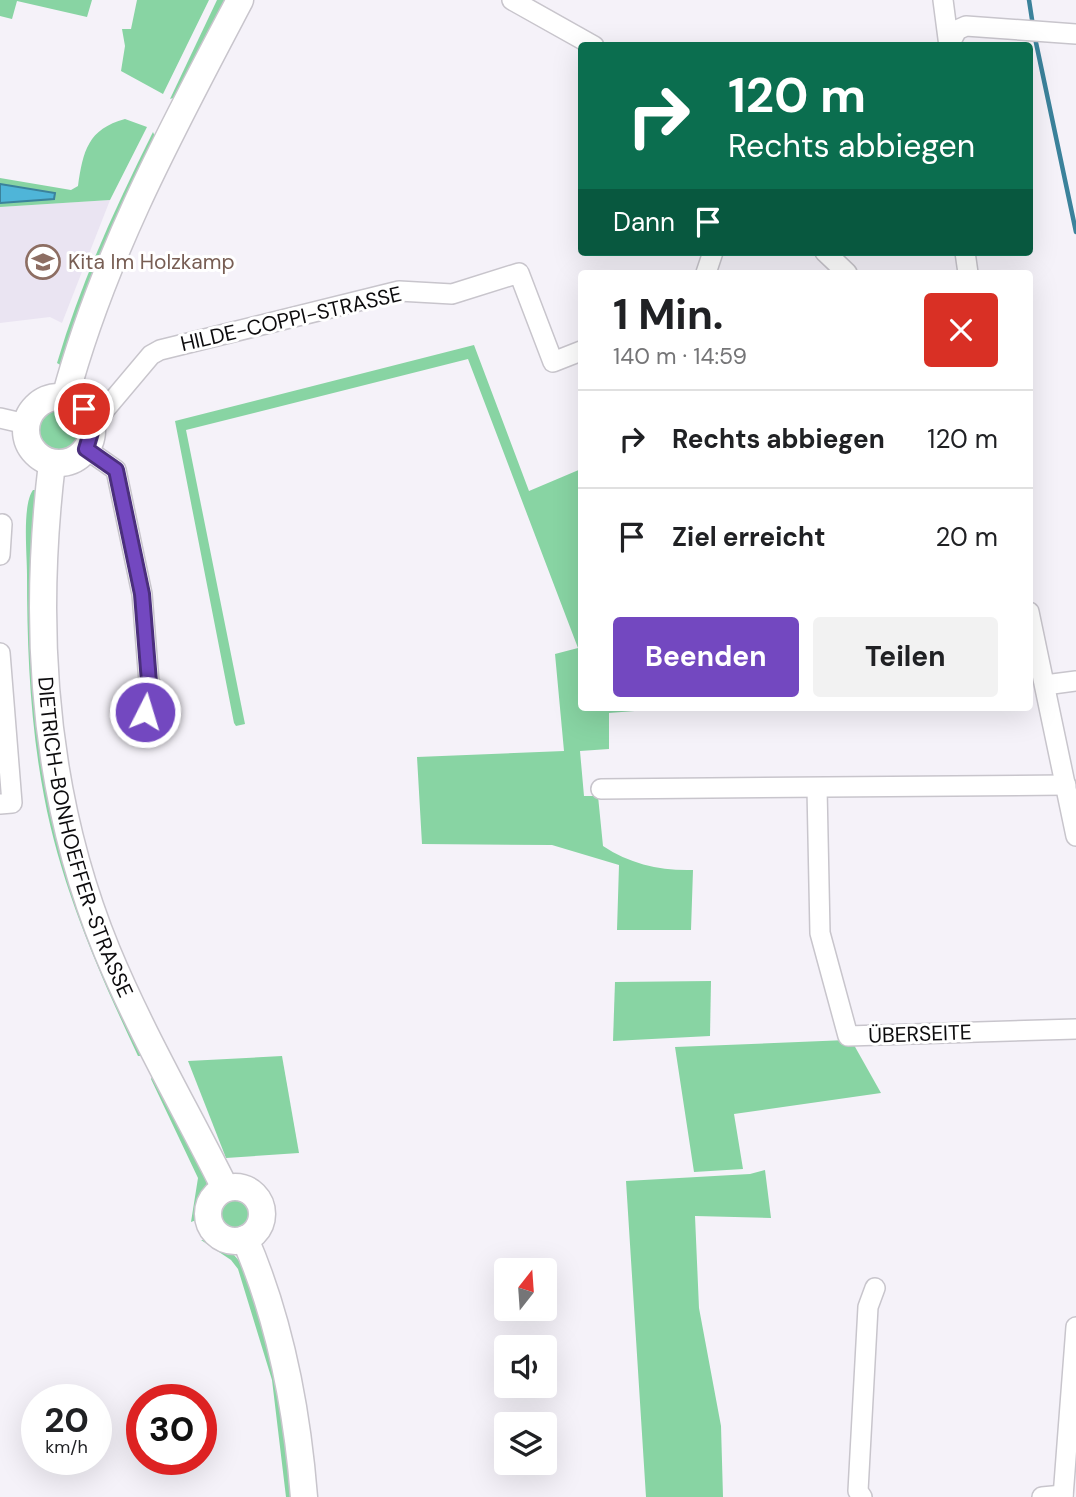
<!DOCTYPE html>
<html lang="de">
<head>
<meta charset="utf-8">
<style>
  :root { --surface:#fff; --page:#f2f2f2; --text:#202124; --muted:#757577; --line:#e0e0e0; --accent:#7348c0 }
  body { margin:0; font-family:"DM Sans",sans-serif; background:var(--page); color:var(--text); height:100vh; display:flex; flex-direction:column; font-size:26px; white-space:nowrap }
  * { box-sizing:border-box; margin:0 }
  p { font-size:23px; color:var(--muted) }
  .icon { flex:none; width:38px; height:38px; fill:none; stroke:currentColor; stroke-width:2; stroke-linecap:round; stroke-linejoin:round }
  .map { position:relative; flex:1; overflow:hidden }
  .panel { position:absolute; left:578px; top:270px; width:455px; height:441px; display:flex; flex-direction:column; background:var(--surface); border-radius:7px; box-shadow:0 7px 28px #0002 }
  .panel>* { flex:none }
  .banner { position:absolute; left:578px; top:42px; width:455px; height:214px; border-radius:7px; box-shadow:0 7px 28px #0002; background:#0b6e4f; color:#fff; overflow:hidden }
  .needle { width:46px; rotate:17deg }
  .controls { position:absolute; left:494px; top:1258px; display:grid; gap:14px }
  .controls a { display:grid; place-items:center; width:63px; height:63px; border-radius:7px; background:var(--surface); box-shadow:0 7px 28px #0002; font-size:35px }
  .speed { position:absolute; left:21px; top:1384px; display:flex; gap:14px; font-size:35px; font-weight:700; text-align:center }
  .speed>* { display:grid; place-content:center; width:91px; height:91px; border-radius:50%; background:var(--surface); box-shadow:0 7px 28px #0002; line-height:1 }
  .speed small { font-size:18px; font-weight:400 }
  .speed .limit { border:10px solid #d22; background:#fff; color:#111 }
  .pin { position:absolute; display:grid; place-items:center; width:60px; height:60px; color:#fff; margin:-30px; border:4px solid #fff; border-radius:50%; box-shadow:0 2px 7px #0007 }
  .me { position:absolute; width:77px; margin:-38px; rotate:5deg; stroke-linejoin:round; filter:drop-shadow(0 0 5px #0008) }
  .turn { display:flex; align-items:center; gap:24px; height:147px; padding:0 35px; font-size:32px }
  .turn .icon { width:91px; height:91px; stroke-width:2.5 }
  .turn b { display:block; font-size:49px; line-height:60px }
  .then { display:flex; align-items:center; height:66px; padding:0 35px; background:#0003; gap:14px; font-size:26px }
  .round { display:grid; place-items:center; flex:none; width:74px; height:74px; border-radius:7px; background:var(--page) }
  .overview { display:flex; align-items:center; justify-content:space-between; height:119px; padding:0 35px }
  h1 { font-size:42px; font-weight:700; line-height:52px }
  .button { display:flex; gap:14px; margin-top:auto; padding:14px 35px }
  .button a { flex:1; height:80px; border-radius:7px; background:var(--accent); color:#fff; font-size:28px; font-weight:700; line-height:80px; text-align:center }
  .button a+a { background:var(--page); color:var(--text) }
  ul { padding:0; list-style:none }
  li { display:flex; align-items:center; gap:21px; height:98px; padding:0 35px; border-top:2px solid var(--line) }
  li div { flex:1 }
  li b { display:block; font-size:26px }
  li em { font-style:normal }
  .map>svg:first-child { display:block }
</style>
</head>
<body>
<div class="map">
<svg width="1076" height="1497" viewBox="0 0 1076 1497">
  <rect width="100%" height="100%" fill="#f5f2f9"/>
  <path fill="#eae4f2" d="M110,200L62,323L50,317L0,323V207Z"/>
  <g fill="#88d4a3">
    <path d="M0,0H92L87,17L17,1L12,19L0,16Z"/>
    <path d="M137,0H209L163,94L121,71L125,46L122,29H131Z"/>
    <path d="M217,0H226L179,96L170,99Z"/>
    <path d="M125,119L147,127L110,200L0,207V178L71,190L78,186C83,151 88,129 125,119Z"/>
    <path d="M153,132L157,141L62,366L57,363C81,282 115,208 153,132Z"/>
    <path d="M474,345L529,491L581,469V707H686L609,713V749L580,751L584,796H598L603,846C630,864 661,871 693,870L691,930H617L619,865L552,845L422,844L417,757L564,751L555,654L578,648L468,359L186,430L245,724L236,726L234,723L175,421Z"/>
    <circle cx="59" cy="431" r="22"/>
    <path d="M33,490H37L40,729L146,1056H138C99,973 61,887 44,796C30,723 27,648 27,574C27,554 22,505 33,490Z"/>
    <path d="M711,981L710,1036L613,1041L615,982Z"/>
    <path d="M847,1040L854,1045L881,1093L734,1114L743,1169L694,1172L675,1047Z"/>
    <path d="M282,1056L299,1153L226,1158L188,1061Z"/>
    <path d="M153,1075L202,1166L208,1188L199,1219L191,1222L198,1178L151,1079Z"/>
    <path d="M765,1170L771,1218L695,1216L699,1308L721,1426L723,1497H646L626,1181L750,1174Z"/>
    <circle cx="236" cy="1213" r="16"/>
    <path d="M201,1240C221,1241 235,1252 244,1269L278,1378L294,1497H286L272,1380L238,1269L231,1260Z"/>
  </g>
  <path fill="#4fb5d8" stroke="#3b829b" stroke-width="2" d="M0,184L55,193L54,199L0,203Z"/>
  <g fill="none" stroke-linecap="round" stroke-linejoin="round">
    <g stroke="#3b829b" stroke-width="4.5">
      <path d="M1029,0L1033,26"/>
      <path d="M1035,38L1076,232"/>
    </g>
    <g stroke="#c8c5cc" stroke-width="22">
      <g id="street">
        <path d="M512,0L594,46"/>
        <path d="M943,0L949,46"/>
        <path d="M949,45L957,30L966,26L1076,34"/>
        <path d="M825,252L847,273"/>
        <path d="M965,252L968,273"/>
        <path d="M706,273L713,252"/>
        <path d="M0,418L26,424"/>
        <path d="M90,418L103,412L151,355L160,350L399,291L452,294L519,273L553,362L581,351"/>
        <path d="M86,449L116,470L142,594L149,682L144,696L147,727L159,726L157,695L149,682"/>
        <path d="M0,555L2,524"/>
        <path d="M1029,612L1076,836"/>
        <path d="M0,653L12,803L0,804"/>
        <path d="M1045,685L1076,681"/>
        <path d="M817,788L820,933L848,1036L1076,1029"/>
        <path d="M601,789L1066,785"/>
        <path d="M862,1497L858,1491L868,1307L875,1288"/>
        <path d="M1042,1497L1063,1495"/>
        <path d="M1063,1497L1076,1327"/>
      </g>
    </g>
    <g stroke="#c8c5cc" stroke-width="29">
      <g id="secondary">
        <circle cx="59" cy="430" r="33"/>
        <path d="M65,398C103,256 172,129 240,0"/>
        <path id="s1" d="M52,463C32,629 43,795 107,951C141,1033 186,1110 225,1188"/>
        <circle cx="235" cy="1214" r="27"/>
        <path d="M245,1239C280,1320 297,1409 304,1497"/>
      </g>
    </g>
    <use href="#street" stroke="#fff" stroke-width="19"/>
    <use href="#secondary" stroke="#fff" stroke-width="26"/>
  </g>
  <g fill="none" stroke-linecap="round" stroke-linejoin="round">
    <g stroke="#4b2f7d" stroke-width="18">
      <path id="route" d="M84,409L92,429L86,449L116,470L142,594L149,682L144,696L145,712"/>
    </g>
    <use href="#route" stroke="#7348c0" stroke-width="12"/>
  </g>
  <defs>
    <g id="school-ring" transform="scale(1.75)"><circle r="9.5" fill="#fff" stroke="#8d6e63" stroke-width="1.5"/><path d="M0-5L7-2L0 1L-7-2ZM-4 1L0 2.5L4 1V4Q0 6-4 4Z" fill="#8d6e63"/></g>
  </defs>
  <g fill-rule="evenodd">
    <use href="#school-ring" x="43" y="262"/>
  </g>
  <g text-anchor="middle" stroke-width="6" stroke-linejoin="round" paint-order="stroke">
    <g font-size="21" fill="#785e54" stroke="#fff" text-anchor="start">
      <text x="68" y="269">Kita Im Holzkamp</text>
    </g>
    <g font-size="21" fill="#0c0b0d" stroke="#fff">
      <text transform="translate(291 319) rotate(-13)" y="7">HILDE-COPPI-STRASSE</text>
      <text dy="7" stroke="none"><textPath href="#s1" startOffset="380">DIETRICH-BONHOEFFER-STRASSE</textPath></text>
      <text transform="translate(920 1034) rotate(-2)" y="7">ÜBERSEITE</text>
    </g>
  </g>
</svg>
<div class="controls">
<a><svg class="needle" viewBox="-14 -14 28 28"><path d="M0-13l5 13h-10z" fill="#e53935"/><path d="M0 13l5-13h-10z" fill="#757577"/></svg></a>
<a><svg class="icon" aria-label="sound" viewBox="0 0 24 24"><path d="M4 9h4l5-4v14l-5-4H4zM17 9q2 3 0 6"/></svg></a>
<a><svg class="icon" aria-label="layers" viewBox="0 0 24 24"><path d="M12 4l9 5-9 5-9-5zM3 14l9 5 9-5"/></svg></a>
</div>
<div class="speed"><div>20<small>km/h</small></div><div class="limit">30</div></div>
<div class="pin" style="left:84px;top:409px;background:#d93025"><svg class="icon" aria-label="arrive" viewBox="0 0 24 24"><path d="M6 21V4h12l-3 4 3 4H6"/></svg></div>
<svg class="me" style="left:145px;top:712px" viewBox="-20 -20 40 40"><circle r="17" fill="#7348c0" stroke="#fff" stroke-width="3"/><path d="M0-11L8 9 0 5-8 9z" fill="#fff"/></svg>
<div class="banner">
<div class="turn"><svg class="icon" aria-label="right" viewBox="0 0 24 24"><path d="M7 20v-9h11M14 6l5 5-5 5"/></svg><div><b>120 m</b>Rechts abbiegen</div></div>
<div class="then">Dann<svg class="icon" aria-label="arrive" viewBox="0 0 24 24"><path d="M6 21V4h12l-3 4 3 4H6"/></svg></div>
</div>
<section class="panel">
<div class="overview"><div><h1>1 Min.</h1><p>140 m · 14:59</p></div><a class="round" style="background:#d93025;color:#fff"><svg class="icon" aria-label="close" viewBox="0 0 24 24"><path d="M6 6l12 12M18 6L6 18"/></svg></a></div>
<ul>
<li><svg class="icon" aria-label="right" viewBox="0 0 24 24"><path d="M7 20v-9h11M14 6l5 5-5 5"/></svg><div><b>Rechts abbiegen</b></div><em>120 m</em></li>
<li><svg class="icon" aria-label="arrive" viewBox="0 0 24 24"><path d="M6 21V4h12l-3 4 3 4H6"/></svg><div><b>Ziel erreicht</b></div><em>20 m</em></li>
</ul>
<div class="button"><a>Beenden</a><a>Teilen</a></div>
</section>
</div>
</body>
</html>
